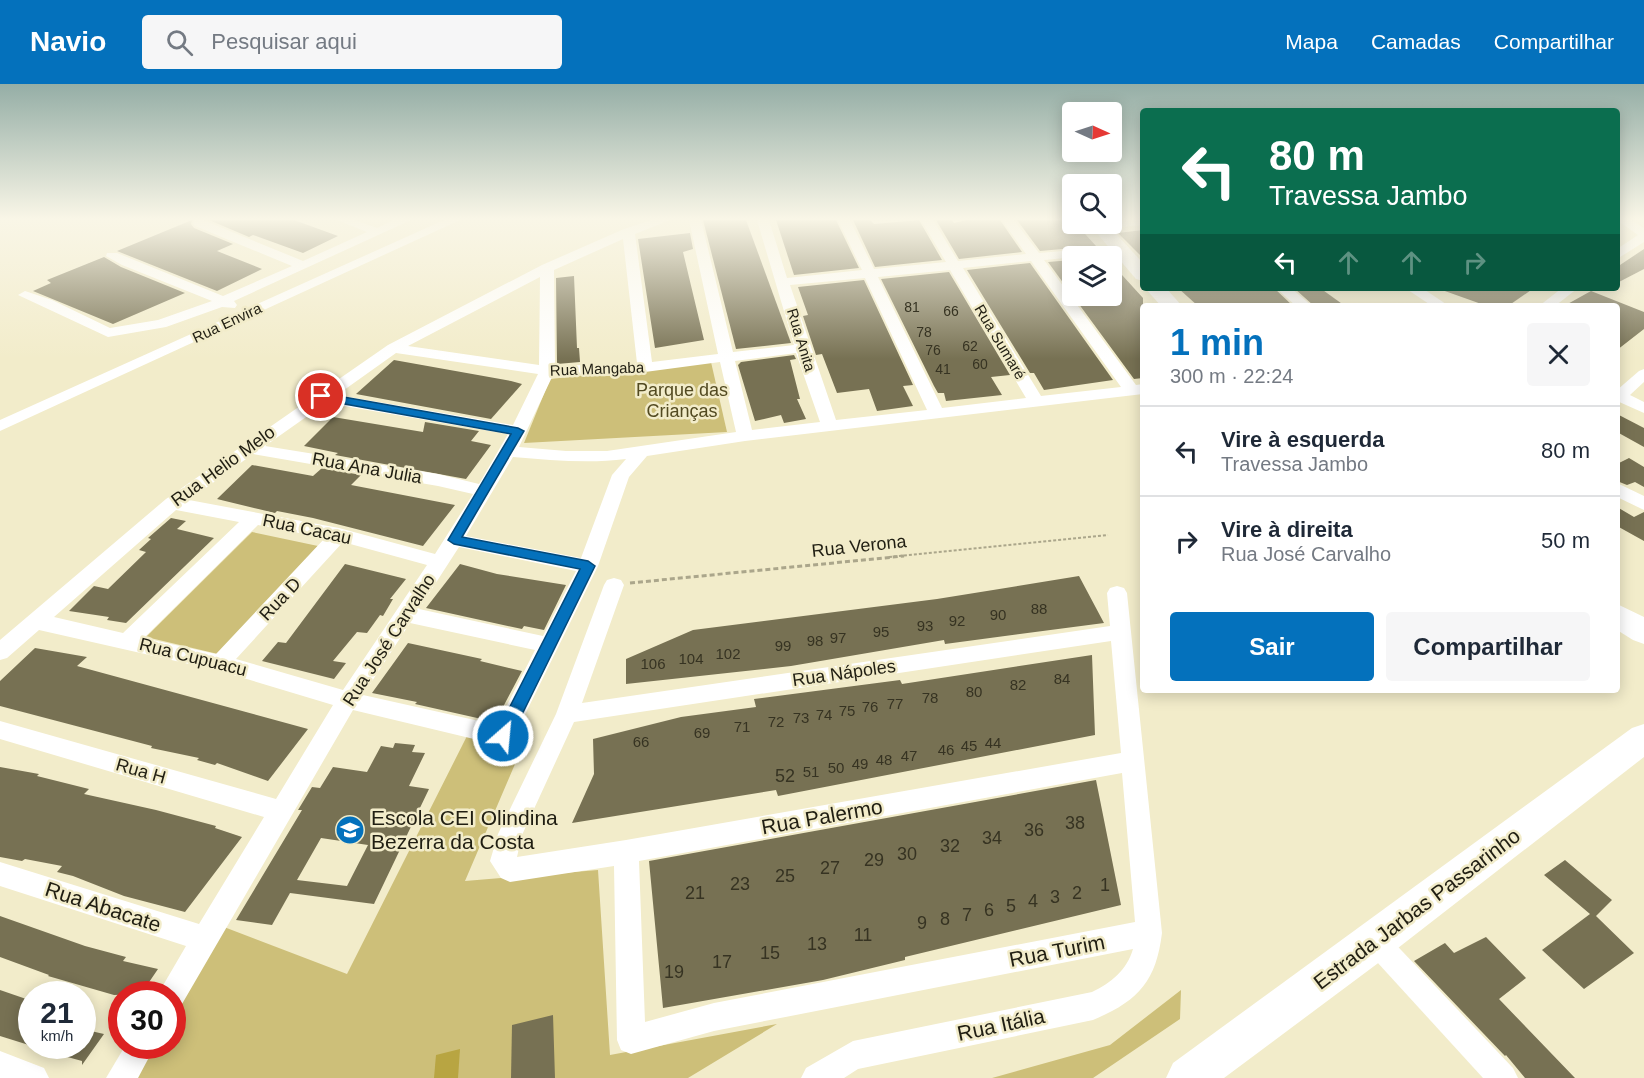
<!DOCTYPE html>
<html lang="pt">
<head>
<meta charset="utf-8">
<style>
  :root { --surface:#fff; --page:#f6f6f7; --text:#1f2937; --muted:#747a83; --line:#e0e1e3; --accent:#0471bc }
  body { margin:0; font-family:Arial,sans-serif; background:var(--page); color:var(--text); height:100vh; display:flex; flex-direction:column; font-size:22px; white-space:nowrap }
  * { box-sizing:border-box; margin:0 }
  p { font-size:20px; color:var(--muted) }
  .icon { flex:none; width:33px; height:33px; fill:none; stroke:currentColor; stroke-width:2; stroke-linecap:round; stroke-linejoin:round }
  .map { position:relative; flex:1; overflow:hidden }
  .sheet { position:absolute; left:1140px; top:219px; width:480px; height:390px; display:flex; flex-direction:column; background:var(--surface); border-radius:6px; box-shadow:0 3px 15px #0003 }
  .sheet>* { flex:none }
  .guide { position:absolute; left:1140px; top:24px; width:480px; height:183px; border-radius:6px; box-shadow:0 3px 15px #0003; background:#0b6e4f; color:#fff; overflow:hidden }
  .needle { width:39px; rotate:93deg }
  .controls { position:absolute; left:1062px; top:18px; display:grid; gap:12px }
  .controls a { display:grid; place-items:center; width:60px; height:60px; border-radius:6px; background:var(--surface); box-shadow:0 3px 15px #0003; font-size:30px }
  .speed { position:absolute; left:18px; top:897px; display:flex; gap:12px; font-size:30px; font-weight:700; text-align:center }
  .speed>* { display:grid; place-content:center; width:78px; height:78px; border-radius:50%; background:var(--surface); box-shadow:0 3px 15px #0003; line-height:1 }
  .speed small { font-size:15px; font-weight:400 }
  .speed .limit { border:9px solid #d22; background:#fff; color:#111 }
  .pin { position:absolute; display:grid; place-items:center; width:51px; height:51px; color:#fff; margin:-26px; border:3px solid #fff; border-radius:50%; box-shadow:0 2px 6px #0007 }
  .me { position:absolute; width:66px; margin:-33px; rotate:27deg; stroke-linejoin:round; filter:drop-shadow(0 0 4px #0008) }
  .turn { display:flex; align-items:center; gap:21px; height:126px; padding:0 30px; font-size:27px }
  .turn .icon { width:78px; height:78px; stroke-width:2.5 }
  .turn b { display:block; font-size:42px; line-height:51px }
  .lanes { display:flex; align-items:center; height:57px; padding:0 30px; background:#0003; justify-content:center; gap:30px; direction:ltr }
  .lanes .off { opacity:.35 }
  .round { display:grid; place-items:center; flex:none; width:63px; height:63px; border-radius:6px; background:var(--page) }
  .head { display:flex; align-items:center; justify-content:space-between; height:102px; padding:0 30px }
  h1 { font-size:36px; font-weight:600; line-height:45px; color:var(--accent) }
  .action { display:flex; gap:12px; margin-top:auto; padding:12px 30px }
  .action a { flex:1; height:69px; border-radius:6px; background:var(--accent); color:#fff; font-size:24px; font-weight:600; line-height:69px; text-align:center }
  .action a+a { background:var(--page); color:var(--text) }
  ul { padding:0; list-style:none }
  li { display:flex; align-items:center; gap:18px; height:90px; padding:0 30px; border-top:2px solid var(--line) }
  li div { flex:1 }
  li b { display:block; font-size:22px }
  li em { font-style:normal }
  header { display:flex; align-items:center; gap:36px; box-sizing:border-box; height:84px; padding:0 30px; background:var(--accent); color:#fff }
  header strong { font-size:28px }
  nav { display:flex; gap:33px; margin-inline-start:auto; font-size:21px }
  .search { width:420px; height:54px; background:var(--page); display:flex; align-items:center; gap:15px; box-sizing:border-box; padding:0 21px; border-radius:6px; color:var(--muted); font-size:22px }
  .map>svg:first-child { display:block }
</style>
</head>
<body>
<header>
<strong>Navio</strong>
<div class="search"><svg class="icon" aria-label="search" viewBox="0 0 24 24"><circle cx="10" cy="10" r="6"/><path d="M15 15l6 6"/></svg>Pesquisar aqui</div>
<nav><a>Mapa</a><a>Camadas</a><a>Compartilhar</a></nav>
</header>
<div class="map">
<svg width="1644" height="994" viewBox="0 0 1644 994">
  <rect width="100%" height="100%" fill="#f2ecca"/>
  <g fill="#cdbf79">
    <path d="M711,278L727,348L524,359L550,295Z"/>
    <path d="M252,448L318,462L218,570L146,553Z"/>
    <path d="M468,650L521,666L465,797L598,786L610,971L777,940L688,994H127L148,962H172L173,923L224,843L347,890Z"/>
    <path d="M1181,906L1180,935L1093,994H992L1110,961Z"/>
  </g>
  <path fill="#b8a542" d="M460,965L458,994H434L436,971Z"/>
  <g fill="#777153" fill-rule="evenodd">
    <path d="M192,136L191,140L194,144L233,160L217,167L262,185L217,207L117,167Z"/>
    <path d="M209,136H294L338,152L303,169L253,151L249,153Z"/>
    <path d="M703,136H746L791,259L736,265Z"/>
    <path d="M776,136H836L859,184L794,191Z"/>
    <path d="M853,136H870L874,140L919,136L942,176L875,183Z"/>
    <path d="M936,136H952L954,139L966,136H1000L1022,168L959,175Z"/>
    <path d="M1017,136H1072V140H1076L1096,162L1040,167Z"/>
    <path d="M1143,146V174L1118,149Z"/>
    <path d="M690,149L693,165L683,168L704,256L655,264L638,155Z"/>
    <path d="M1644,165V185L1617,199V183Z"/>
    <path d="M104,173L121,183L185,209L113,240L33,207L51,199L47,196Z"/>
    <path d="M1072,176V211L1048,178Z"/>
    <path d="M1030,179L1113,296L1044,306L1034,289H1030L967,186Z"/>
    <path d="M1112,180L1143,214V294L1134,295L1073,212H1112Z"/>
    <path d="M949,188L1010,291L991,293L1002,311L946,317L944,309H938L934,302L881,195Z"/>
    <path d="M574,192L577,264H579L580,278L557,280L556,194Z"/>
    <path d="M864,196L913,301L903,302L913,322L877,327L869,305L837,309L822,270L816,271L803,232L808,231L798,203Z"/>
    <path d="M1178,204H1274L1293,222H1198Z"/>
    <path d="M1294,204H1320L1345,222H1314Z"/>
    <path d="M1442,204H1534L1508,222H1487L1442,206Z"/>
    <path d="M1591,207L1644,228V245L1617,266V222H1564Z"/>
    <path d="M794,271L796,275L790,276L800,315H797L806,335L784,339L781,331L755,337L738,281L741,278Z"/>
    <path d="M394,276L511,297L522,300L491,335L356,310Z"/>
    <path d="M1617,330L1644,344V363L1617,348Z"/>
    <path d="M333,333L423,348L425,338L479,347L471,357L491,361L466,395L335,371L338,369L304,362Z"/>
    <path d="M1629,374L1644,383V403L1635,398L1627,401L1617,397V380Z"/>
    <path d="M252,381L313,392L322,384L361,391L351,401L455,421L423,462L313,434L277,427L275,429L217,415Z"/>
    <path d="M1617,423L1634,433L1644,428V457L1617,442Z"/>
    <path d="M171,434L186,437L177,445L214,454L126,539L107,536L109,533L69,527L94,502L108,505L146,468L139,466L151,455L148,454Z"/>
    <path d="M345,480L406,495L390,515H393L383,532L380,531L367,549L357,548L333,577L346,579L334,595L262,577L278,558L286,559Z"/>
    <path d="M460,480L497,490L566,501L544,546L524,542L522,545L426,524Z"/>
    <path d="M1079,492L1104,539L945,560L944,556L791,582L626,600V575L693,546L937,515Z"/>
    <path d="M408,559L482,575L480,577L522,587L495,638L415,620L417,618L372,609Z"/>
    <path d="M35,564L87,573L77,582L308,645L268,697L217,679L215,681L197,676L199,674L151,664L152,662L0,622V597Z"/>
    <path d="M1092,571L1095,651L778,712L776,706L572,739L594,690L593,655L681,633L756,623L754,615L900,596L902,600Z"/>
    <path d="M395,659L415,661L412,668L425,669L409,702L429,705L374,820L290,809L272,841L236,836L302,726H298L312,703L320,704L333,683L367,688L381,662L393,664ZM321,754L368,761L347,802L297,796Z"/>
    <path d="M0,683L39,690L37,692L89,705L84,710L156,726L216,742L215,744L242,753L185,828L124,812L73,792L57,788L62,782L25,775L22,777L0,773Z"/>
    <path d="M1096,696L1121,821L905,873V876L823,896L663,924L649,777Z"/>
    <path d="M1565,776L1612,816L1596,832L1634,869L1584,905L1542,866L1590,830L1544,791Z"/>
    <path d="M0,832L85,862L126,873L123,877L158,885L141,910L114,911L48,892L49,891L0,873Z"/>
    <path d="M1486,853L1526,894L1499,915L1575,994H1525L1506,971L1505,972L1414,877L1445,859L1454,869Z"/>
    <path d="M0,906L32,917V962L0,952Z"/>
    <path d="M553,931L555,994H511L512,941Z"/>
    <path d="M82,945L104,950L82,981V977L42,966L43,962H82Z"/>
  </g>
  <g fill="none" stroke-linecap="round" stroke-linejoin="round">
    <path stroke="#aba68b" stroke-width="2" stroke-dasharray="3 2" stroke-linecap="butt" d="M889,473L1108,451"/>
    <path stroke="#aba68b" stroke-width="3" stroke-dasharray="5 3" stroke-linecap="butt" d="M630,499L904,472"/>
    <g fill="#fff" fill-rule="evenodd">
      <path d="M195,136H203L303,177L367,148L337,136H355L377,144L394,136H411L234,217L237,221L235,224L222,223L166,243L108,253L18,211L25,207L52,216L110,244L158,236L212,217L122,181L106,172L107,169H117L223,212L292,182L195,142L193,139Z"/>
      <path d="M444,136H460L0,347V336Z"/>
      <path d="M651,136H670L635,150L652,278L718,270L689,136H701L733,268L794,261L757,136H769L787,194L862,186L838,136H850L874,185L946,178L921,136H933L958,177L1026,170L1002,136H1014L1039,169L1124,162L1125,165L1119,169L1044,176L1136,301L1143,300V310L745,357L647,372L629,393L598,482L511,659L503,662L353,626L182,920L172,924V910H158L186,862L0,802V778L199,840L264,733L0,655V637L276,715L333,621L220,587L39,546L7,574L0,576V556L166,415L388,261L542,181L624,145ZM623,155L637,279L555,282L554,186ZM1031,177L1121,303L1041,312L963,184ZM950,186L1026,314L942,324L878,193ZM540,193L539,281L408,262ZM865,194L927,326L836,336L790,201ZM396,269L538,290L513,341L337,311ZM796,269L820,338L752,346L735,277ZM720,278L736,348L607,367H566L519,363L553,291L645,288ZM326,319L508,350L479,400L438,390L265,362ZM253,370L438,402L473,410L435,470L339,444L189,416ZM513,373C551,376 588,380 626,375L612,391L581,474L466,452ZM176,426L239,438L123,549L54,533ZM258,441L325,454L216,570L144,554ZM343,458L427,481L343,606L236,575ZM459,463L576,487L543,552L419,525ZM410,539L535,566L497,641L363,611Z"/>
      <path d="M1112,136H1143V141L1099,145L1093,141L1112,140Z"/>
      <path d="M1617,136H1631L1644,144V158L1617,175V165L1638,151Z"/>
      <path d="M1276,204H1291L1312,222H1296Z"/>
      <path d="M1405,204H1422L1449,222H1432Z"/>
      <path d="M1562,204H1578L1555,222H1539Z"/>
      <path d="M1644,285V298L1630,311L1644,318V329L1617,317V306L1639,287Z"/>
      <path d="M1617,399L1644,412V426L1617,413Z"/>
      <path d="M614,494L621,496L624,501L582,619L1110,542L1107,509L1110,504L1117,502L1124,504L1127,509L1131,548L1162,849C1156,898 1138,917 1093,936L858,985L844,994H801L806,984L853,957L1092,908C1111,899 1127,886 1133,865L714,947L631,970L621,966L617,956L614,782L510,798L501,794L490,777L498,750L556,630L604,501L607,496ZM1111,557L1121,669L626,756L517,773L522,751L574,638ZM1122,689L1135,838L714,919L645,938L639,777Z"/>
      <path d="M1375,844L1384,848L1513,984L1518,994H1483L1366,866L1362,857L1366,848Z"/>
      <path d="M125,962H155L138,994H106Z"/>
      <path d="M0,967L44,984L49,994H0Z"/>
    </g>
    <g fill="#fff" fill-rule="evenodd">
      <path d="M1089,140H1107L1143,179V197L1136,195Z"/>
      <path d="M1145,204H1166L1182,222H1161Z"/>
      <path d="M1617,520L1644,533V560L1633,556L1617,546Z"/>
      <path d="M1644,640V673L1389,871L1224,994H1166L1173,979L1632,644Z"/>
    </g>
  </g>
  <linearGradient id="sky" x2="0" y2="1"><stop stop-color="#95aea6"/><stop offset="0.49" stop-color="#f9f6e7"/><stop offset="1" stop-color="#f9f6e7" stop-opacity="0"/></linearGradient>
  <rect width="1644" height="275" fill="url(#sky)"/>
  <path fill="#0471bc" stroke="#03497a" stroke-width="1.5" d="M321,309L518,344L524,347L462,453L588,477L595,482L509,657L503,659L498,657L495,652L580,485L454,460L448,456L511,350L317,315V310Z"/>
  <defs>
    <g id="school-disc" transform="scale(1.5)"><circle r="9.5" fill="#0471bc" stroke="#f2ecca"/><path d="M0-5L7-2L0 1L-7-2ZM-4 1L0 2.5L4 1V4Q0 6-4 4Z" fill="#fff"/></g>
  </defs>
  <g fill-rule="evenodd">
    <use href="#school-disc" x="350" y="746"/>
  </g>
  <g text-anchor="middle" stroke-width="5" stroke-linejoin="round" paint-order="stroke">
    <g font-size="14" fill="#363322">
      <text x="912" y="228">81</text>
      <text x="951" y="232">66</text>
      <text x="924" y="253">78</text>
      <text x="970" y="267">62</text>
      <text x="933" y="271">76</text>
      <text x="980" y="285">60</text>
      <text x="943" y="290">41</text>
    </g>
    <g font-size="15" fill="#201e12" stroke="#f2ecca">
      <text transform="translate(227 239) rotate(-25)" y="5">Rua Envira</text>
      <text transform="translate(801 256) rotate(73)" y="5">Rua Anita</text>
      <text transform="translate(1000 258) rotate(59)" y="5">Rua Sumaré</text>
      <text transform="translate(597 285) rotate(-2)" y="5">Rua Mangaba</text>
    </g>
    <g font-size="15" fill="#363322">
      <text x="1039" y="530">88</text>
      <text x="998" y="536">90</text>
      <text x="957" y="542">92</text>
      <text x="925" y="547">93</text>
      <text x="881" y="553">95</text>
      <text x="838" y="559">97</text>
      <text x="815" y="562">98</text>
      <text x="783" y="567">99</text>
      <text x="728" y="575">102</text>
      <text x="691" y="580">104</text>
      <text x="653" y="585">106</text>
      <text x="1062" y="600">84</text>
      <text x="1018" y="606">82</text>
      <text x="974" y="613">80</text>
      <text x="930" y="619">78</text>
      <text x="895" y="625">77</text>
      <text x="870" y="628">76</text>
      <text x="847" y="632">75</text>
      <text x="824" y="636">74</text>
      <text x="801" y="639">73</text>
      <text x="776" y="643">72</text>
      <text x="742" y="648">71</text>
      <text x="702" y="654">69</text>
      <text x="641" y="663">66</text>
      <text x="993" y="664">44</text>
      <text x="969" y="667">45</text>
      <text x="946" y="671">46</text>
      <text x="909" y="677">47</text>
      <text x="884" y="681">48</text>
      <text x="860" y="685">49</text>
      <text x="836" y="689">50</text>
      <text x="811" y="693">51</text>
    </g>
    <g font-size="18" fill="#524a21" stroke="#f2ecca">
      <text x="682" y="312">Parque das<tspan x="682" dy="21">Crianças</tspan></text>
    </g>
    <g font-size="18" fill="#201e12" stroke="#f2ecca">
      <text transform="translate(223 382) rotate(-36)" y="6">Rua Helio Melo</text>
      <text transform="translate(367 384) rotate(10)" y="6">Rua Ana Julia</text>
      <text transform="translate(307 445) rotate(12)" y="6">Rua Cacau</text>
      <text transform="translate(859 462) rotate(-6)" y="6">Rua Verona</text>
      <text transform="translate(280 515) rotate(-47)" y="6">Rua D</text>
      <text transform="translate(389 556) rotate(-57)" y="6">Rua José Carvalho</text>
      <text transform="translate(193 573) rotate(14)" y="6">Rua Cupuacu</text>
      <text transform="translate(844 589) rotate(-8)" y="6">Rua Nápoles</text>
      <text transform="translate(141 687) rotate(16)" y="6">Rua H</text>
    </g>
    <g font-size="18" fill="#363322">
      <text x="785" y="698">52</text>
      <text x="1075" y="745">38</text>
      <text x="1034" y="752">36</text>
      <text x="992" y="760">34</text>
      <text x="950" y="768">32</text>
      <text x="907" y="776">30</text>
      <text x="874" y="782">29</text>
      <text x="830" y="790">27</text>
      <text x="785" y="798">25</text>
      <text x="740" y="806">23</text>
      <text x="1105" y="807">1</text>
      <text x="695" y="815">21</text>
      <text x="1077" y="815">2</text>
      <text x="1055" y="819">3</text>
      <text x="1033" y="823">4</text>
      <text x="1011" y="828">5</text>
      <text x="989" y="832">6</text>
      <text x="967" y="837">7</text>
      <text x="945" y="841">8</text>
      <text x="922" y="845">9</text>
      <text x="863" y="857">11</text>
      <text x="817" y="866">13</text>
      <text x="770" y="875">15</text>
      <text x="722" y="884">17</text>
      <text x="674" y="894">19</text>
    </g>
    <g font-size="21" fill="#201e12" stroke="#f2ecca">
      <text transform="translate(822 733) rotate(-10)" y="7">Rua Palermo</text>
      <text transform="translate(103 823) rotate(18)" y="7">Rua Abacate</text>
      <text transform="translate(1417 825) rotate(-37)" y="7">Estrada Jarbas Passarinho</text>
      <text transform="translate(1057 867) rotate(-11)" y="7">Rua Turim</text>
      <text transform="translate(1001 941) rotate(-12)" y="7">Rua Itália</text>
    </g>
    <g font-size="21" fill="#201e12" stroke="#f2ecca" text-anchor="start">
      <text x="371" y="741">Escola CEI Olindina<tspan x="371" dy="24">Bezerra da Costa</tspan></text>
    </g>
  </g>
</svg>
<div class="controls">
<a><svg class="needle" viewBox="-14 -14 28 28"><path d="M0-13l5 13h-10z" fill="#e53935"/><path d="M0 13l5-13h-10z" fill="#747a83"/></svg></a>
<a><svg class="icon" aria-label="search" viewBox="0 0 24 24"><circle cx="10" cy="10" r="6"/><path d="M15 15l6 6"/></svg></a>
<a><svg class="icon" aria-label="layers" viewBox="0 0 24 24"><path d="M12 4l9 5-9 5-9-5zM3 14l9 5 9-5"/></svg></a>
</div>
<div class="speed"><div>21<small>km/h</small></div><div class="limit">30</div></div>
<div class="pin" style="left:321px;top:312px;background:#d93025"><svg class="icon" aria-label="arrive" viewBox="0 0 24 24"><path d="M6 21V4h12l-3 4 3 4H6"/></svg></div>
<svg class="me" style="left:503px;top:652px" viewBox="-20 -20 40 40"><circle r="17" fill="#0471bc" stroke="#fff" stroke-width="3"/><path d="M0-11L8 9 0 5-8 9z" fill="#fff"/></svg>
<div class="guide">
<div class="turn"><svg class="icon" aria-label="left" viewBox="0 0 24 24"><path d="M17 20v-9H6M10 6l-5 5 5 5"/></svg><div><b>80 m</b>Travessa Jambo</div></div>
<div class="lanes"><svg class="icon" aria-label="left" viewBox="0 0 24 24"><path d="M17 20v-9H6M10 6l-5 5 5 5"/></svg><svg class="icon off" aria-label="ahead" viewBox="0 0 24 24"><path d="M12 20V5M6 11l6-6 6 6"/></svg><svg class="icon off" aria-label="ahead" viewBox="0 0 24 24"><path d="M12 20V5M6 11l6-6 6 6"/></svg><svg class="icon off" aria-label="right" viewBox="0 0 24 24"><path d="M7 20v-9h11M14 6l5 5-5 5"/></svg></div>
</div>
<section class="sheet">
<div class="head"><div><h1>1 min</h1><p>300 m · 22:24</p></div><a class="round"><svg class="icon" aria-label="close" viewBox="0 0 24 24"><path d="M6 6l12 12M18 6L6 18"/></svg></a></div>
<ul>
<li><svg class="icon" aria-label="left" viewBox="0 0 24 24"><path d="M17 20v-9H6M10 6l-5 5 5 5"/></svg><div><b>Vire à esquerda</b><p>Travessa Jambo</p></div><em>80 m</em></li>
<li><svg class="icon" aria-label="right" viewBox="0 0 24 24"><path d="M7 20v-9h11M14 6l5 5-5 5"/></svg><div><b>Vire à direita</b><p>Rua José Carvalho</p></div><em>50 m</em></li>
</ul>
<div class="action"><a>Sair</a><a>Compartilhar</a></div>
</section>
</div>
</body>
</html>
